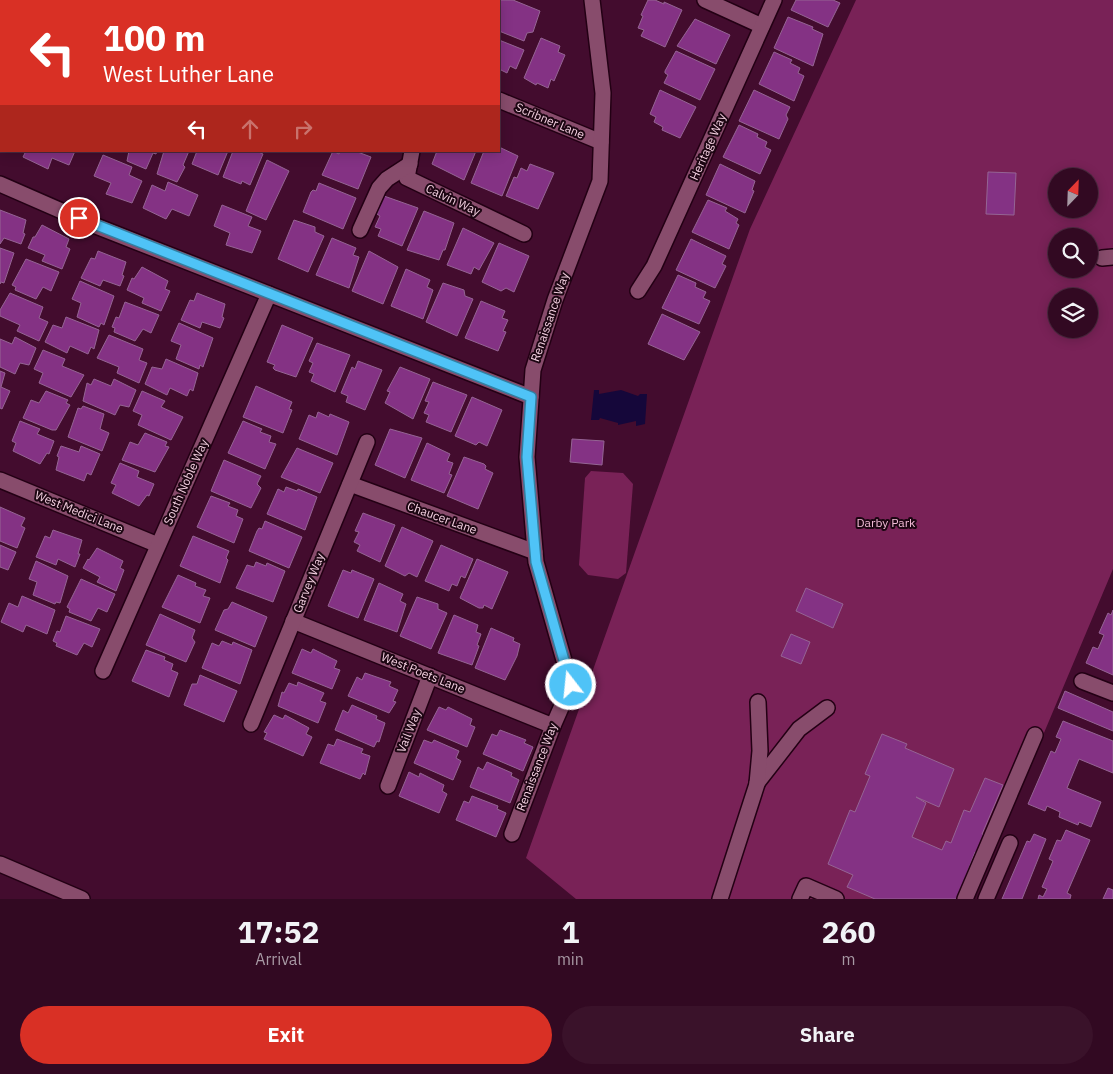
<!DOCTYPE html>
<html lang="en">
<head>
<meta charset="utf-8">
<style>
  :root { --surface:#320922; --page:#3a122a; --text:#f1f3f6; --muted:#a89aa5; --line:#4d2a40; --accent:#d93025 }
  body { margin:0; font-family:"IBM Plex Sans",sans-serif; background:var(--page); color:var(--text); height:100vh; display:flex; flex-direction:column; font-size:19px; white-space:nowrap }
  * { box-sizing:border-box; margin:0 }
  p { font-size:16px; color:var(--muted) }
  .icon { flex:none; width:28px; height:28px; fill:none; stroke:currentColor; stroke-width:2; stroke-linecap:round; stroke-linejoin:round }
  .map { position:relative; height:899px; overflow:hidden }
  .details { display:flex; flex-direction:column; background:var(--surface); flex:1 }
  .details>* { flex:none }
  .banner { position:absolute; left:0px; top:0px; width:500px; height:152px; box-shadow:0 2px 12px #0003,0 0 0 1px var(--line); background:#d93025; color:#fff; overflow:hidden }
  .needle { width:32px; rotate:23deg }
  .buttons { position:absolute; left:1048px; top:168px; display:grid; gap:10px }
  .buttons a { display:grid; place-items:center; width:50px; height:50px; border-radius:50%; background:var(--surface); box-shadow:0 2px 12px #0003,0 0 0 1px var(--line); font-size:25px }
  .pin { position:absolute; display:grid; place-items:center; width:42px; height:42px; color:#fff; margin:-21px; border:2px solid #fff; border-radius:50%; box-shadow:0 1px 5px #0007 }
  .me { position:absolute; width:55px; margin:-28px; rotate:344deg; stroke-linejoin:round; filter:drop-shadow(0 0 4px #0008) }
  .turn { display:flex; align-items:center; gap:18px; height:105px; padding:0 20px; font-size:22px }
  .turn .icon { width:65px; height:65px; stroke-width:2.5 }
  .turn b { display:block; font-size:35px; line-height:42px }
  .lanes { display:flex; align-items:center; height:48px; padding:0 20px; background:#0003; justify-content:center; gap:25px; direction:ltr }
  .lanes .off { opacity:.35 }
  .eta { display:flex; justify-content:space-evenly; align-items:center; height:85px; text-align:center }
  .eta b { font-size:30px; font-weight:700; line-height:35px }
  .cta { display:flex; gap:10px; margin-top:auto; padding:10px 20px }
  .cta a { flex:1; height:58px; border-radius:30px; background:var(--accent); color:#fff; font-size:20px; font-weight:700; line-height:58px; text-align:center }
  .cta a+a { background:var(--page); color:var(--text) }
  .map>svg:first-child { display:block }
</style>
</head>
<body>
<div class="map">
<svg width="1113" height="899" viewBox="0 0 1113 899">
  <rect width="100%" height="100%" fill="#430c2e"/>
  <g fill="#792257" fill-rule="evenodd">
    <path d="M856,0H1113V569L974,899H576L526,858L750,229ZM1056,176H1089V209H1056ZM1056,236H1089V269H1056ZM1056,296H1089V329H1056Z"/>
    <path d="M591,471L623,473L633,484L626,573L618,579L588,575L579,565L585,478Z"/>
  </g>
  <path fill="#15073a" d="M594,390H599V394L621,390L638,396L640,394H647L645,424L636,426V421L618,425V423L600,418L599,420H591Z"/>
  <g fill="#843284" stroke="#956494">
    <path d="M498,0H513L540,11L533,32L527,33L524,41L499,31Z"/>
    <path d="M648,0H655L664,4V2L682,10L665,47L641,36L644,30L638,28L643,16L641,15Z"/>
    <path d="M796,0H833L840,3L828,27L791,10Z"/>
    <path d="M788,17L813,27L812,29L823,34L813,66L774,48Z"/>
    <path d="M695,19L730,35L716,64L677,46Z"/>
    <path d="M541,38L560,46L558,52L565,55L554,81L551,79L548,88L537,83L536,85L524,78Z"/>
    <path d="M499,40L524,50L516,69L510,66L507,73L499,69Z"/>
    <path d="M676,51L715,69L700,100L664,83L668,75L665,73V71Z"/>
    <path d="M774,52L792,60L790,63L800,68L798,73L804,76L794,101L759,84Z"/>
    <path d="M660,90L696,107L680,138L662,130L663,127L654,122L656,117L650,114Z"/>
    <path d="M754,90L790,107L786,115L788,119L779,139L739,121Z"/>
    <path d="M739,125L758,134L757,137L767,142L765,147L771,150L760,174L723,157Z"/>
    <path d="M499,147L518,156L502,196L471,183L484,151H499Z"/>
    <path d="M26,151H75L69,165L52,158L48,169L23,157Z"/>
    <path d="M129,151H157L156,154L153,153L146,169L127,161Z"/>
    <path d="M164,151H189L183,165L185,167L177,182L157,174Z"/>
    <path d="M197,151H228L218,175L192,164Z"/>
    <path d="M233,151H256L263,154L250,185L242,181L241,184L223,177Z"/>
    <path d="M333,151L339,154L340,151H355L371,157L358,189L322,175Z"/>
    <path d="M437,151H476L464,180L432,164Z"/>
    <path d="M103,155L132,167L129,175L142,181L132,203L106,194L111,183L94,176Z"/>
    <path d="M267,160L289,171L266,220L246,211Z"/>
    <path d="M530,164L554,173L538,209L506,196L514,177L517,178L521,168L527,171Z"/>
    <path d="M720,164L755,181L752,190L754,191L745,213L706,195Z"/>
    <path d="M988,172L1016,173L1014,215L986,214Z"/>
    <path d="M168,182L198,195L189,216L172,209L166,219L143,208L152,185L165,191Z"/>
    <path d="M319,183L356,198L343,229L303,212L311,192L313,190L316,191Z"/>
    <path d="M384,196L418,208L402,246L378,236L381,229L375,227L380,216L377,214Z"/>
    <path d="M708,200L727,208L725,211L738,219L736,223L739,225L729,249L692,232Z"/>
    <path d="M222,205L252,217L248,226L261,231L252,253L226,245L230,233L214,226Z"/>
    <path d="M0,210L26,220L23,233L25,234L21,244L4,238L0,244Z"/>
    <path d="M424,211L454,223L445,250H443L439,260L407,250Z"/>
    <path d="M294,220L315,227V232L324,236L308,272L278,259Z"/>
    <path d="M42,225L69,239L66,247L70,249L62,269L42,261L45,255L28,248L33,237H35Z"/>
    <path d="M463,228L494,243L479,270L474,267L471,274L447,265Z"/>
    <path d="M332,238L356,248L353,255L359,257L349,288L316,275Z"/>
    <path d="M691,239L726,256L722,264L726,266L715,288L676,270Z"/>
    <path d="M499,243L529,256L514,292L506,288L501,291L482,282Z"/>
    <path d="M0,248L14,253L4,283L1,282L0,284Z"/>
    <path d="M98,251L126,262L122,275L124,276L120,286L103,280L100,286L81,278L91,258L95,259Z"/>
    <path d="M369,251L398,267L383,304L352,291Z"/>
    <path d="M26,259L59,272L51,291L43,287L36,299L15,290L16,287L12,285Z"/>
    <path d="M142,267L168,281L165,289L170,291L161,311L142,303L144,298L127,290L132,278L134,279Z"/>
    <path d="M406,269L430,280L427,287L433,290L423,319L391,306Z"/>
    <path d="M678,275L696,283L695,287L706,292L703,298L710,301L699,324L662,308Z"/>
    <path d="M80,281L114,296L104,325L101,323L99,327L77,317L81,303L72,299Z"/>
    <path d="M443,283L464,290L465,296L473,299L457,336L426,322Z"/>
    <path d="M10,293L43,307L39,318L48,322L39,341L17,331L20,325L0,316V310Z"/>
    <path d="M197,293L225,304L222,317L224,318L220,328L202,322L200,328L181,320L190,300L194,301Z"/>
    <path d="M481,301L505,311L502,318L508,320L503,331L506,332L498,351L465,338Z"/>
    <path d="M125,302L159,315L151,333L143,329L135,341L114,332L115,328L112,327L116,317L119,318Z"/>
    <path d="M662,314L700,332L684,360L648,344Z"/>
    <path d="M66,317L99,330L94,349L91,347L88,354L70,346L67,353L45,342L53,325L62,328Z"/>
    <path d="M179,323L213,338L203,367L200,365L199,369L176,359L181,345L171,341Z"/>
    <path d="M282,325L313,338L296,377L275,370L273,368L275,365L267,362Z"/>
    <path d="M109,335L143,349L139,360L147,363L139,383L117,373L119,367L97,358Z"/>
    <path d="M15,337L36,348L29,365L20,363L15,374L0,367V339L12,344Z"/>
    <path d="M317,343L350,355L335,392L311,381L314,374L309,372L313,363L309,361Z"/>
    <path d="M43,350L65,359L62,366L84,375L71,397L39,383L43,373L34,369Z"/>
    <path d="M166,359L198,373L193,391L190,389L187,396L170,388L167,395L145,384L152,367L162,369Z"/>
    <path d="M358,361L382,370L365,410L346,402L348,396L341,393L352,367L355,369Z"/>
    <path d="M400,367L430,379L413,419L385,403L390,392L387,391Z"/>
    <path d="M0,371L5,373L1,387L10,391L2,409L0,408Z"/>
    <path d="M94,379L111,386L114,379L136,390L129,407L120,405L115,415L83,401L87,383L91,385Z"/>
    <path d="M433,382L467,395L451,432L426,422L429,415L424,413L429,402L425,401Z"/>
    <path d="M256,386L292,402L289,409L292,410L283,433L243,417Z"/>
    <path d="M46,391L68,400L66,403L70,405L56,430H52L23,418L31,400L39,403Z"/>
    <path d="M142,391L165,401L161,407L183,417L171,440L138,425L142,415L133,411Z"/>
    <path d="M472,397L502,410L487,446L479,442L476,445L455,436Z"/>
    <path d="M83,406L104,414L100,429L109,433L102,451L68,437L78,408L81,409Z"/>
    <path d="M318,412L329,417L330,414L349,422L337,455L299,439L309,415L316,418Z"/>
    <path d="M20,421L40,429L37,434L54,441L49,454L47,453L40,464L13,451L16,443L12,441Z"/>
    <path d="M243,421L262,429L260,432L271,436L269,442L276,444L265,469L228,453Z"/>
    <path d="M390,429L422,438L405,478L375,465Z"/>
    <path d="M145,433L167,442L165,446L169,447L155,472L122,460L130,442L138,445Z"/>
    <path d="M572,439L604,441L602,465L570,462Z"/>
    <path d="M427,443L450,454L447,461L453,463L449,474L452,475L444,493L411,480Z"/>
    <path d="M61,446L79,452L81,446L100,454L91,475L87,473L84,481L56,470L59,457L57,456Z"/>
    <path d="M297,448L333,463L320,493L281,477Z"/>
    <path d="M464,457L484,464L486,466L485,469L493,473L478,509L447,496Z"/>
    <path d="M224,460L261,476L257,484L261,488L251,508L211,491Z"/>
    <path d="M120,463L139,471L137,477L154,484L149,496L147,495L139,506L112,493L116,485L111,483Z"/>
    <path d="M286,487L297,491L298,489L317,497L305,530L267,514L278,489L284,492Z"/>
    <path d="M211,496L230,503L228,506L238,510L236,516L243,519L234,543L197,527Z"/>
    <path d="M0,507L25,518L21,526L25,528L17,548L0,541Z"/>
    <path d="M363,513L395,525L380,562L357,551L360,545L354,542L359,532L355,531Z"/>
    <path d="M265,521L302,537L289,568L249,551L257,531L259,528L262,529Z"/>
    <path d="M402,527L433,541L417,577L409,573L405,576L385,566Z"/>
    <path d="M53,530L82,540L78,554H80L75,567L58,559L56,565L36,557L45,536L50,538Z"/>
    <path d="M193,536L229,551L226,558L228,560L220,583L180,566Z"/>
    <path d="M0,545L16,552L8,570L0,567Z"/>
    <path d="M441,545L473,559L465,578L461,576L457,586L452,584L449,591L425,581Z"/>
    <path d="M97,548L123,561L120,568L124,570L116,591L97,582L100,577L83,568L88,559L89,560Z"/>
    <path d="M477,559L508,572L492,609L484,605L483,608H479L460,598Z"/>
    <path d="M36,561L68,576L60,603L56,602L55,604L33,595L37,582L29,579Z"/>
    <path d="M256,562L266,566L267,563L285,571L273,602L236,588L247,565L254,567Z"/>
    <path d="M343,570L351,573L352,570L374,579L358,618L328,606Z"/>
    <path d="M178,575L196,583L195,586L206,590L203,596L210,598L200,623L162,607Z"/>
    <path d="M81,579L115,594L107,612L98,608L91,621L69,612L70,609L67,607Z"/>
    <path d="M379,583L403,594L400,601L406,604L397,632L364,620Z"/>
    <path d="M806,588L843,604L833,628L796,611Z"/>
    <path d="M22,596L55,610L47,634L26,625L23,632L1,622L9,603L18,607Z"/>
    <path d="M417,597L438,604V609L447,613L431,649L400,636Z"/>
    <path d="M232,602L267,617L255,647L215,630L224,610L228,609Z"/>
    <path d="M1113,610V675L1086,663L1093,647L1098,649L1104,635L1099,633L1108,613L1111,615Z"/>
    <path d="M160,614L195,630L192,638L195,642L186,662L146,645Z"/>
    <path d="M454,615L478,625L476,632L481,634L477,645L479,646L472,665L438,653Z"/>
    <path d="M66,616L100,629L92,647L84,643L77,655L56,646L57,643L53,641L57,631L60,632Z"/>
    <path d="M491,628L514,638L513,641L520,644L517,656L505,680L475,668Z"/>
    <path d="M791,634L810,642L801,664L781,656Z"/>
    <path d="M222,641L232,645L233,642L252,650L240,684L202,668L212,643L219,646Z"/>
    <path d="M302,649L311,653L313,649L337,661L334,668L340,670L332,689L292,673Z"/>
    <path d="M146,650L165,657L164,660L173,664L171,670L178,673L169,697L132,681Z"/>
    <path d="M365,673L391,682L389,686L398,690L393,701L396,702L389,713L348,696L357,677L362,680Z"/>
    <path d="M200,675L237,691L224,722L184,705L192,684H197Z"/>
    <path d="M298,682L324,693L320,701L326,703L318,723L278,706L282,692L284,693L289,683L297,686Z"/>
    <path d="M1065,691L1113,712V731L1058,708Z"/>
    <path d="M352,705L377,716L376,719L385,723L379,742L377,741L374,747L335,730L343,710L348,713Z"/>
    <path d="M439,707L446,710L448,707L472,719L470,725L475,727L467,747L427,730Z"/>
    <path d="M274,715L283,719L285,715L309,728L306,734L312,737L303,756L264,739L267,733L264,732Z"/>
    <path d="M1063,721L1113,741V773L1079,759L1067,788L1101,802L1091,827L1079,822L1078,825L1059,817L1060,812L1047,806L1045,811L1028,804L1051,751L1055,753L1061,739L1056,737Z"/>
    <path d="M500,730L526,740L524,743L533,747L523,771L483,754L492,734L497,736Z"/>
    <path d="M882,734L907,744L905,748L954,769L939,807L916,797L926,803L912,837L942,850L946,841L951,843L964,810L970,812L985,778L1003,785L982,834L986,836L979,854L975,852L957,899H875L847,887L853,875L828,864L850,810L855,812L870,776L865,774Z"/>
    <path d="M337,739L363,749L361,753L370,756L365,775L363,773L360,779L320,763L328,744L334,746Z"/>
    <path d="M424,740L432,743L434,740L459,751L456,758L461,761L453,780L414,763Z"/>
    <path d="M487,762L512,773L511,776L519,780L510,803L470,787L478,767L483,770Z"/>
    <path d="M409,772L419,777L420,773L444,785L442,791L447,794L439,813L399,796Z"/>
    <path d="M472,796L498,806L497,809L506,813L496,837L456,820L464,801L469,803Z"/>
    <path d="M1066,830L1090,840L1067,893L1071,895L1070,899H1038L1039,895L1043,897L1047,889L1042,887L1053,861L1049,859L1057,840L1061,841Z"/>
    <path d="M1034,834L1046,839L1022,899H1002L1027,841L1030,842Z"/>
    <path d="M1108,888L1113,890V899H1103Z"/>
  </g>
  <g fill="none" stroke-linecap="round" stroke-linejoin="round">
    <g stroke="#230014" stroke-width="18">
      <g id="minor">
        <path d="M261,0L264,1"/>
        <path d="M705,0L762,26"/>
        <path d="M361,1V0"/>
        <path d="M474,1V0"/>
        <path d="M499,100L601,142"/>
        <path d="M412,151L407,178L524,234"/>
        <path d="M0,184L96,226L531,397"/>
        <path d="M360,230L379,188L387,179L410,164"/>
        <path d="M1102,258L1113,257"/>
        <path d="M638,291L654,266L774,0"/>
        <path d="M0,480L158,545"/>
        <path d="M350,484L535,552"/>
        <path d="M293,621L553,726"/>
        <path d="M103,671L269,294"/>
        <path d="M1082,681L1113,693"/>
        <path d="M251,724L367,442"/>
        <path d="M757,783L799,729L827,708"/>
        <path d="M388,786L430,676"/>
        <path d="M512,834L553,726L571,685L536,562L527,457L533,370L555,300L600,181L603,93L592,0"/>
        <path d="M0,864L82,899"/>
        <path d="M720,899L757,784L760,751L758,702"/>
        <path d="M800,899L806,886L836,899"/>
        <path d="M965,899L1035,735"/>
        <path d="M986,899L1010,843"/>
      </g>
    </g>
    <use href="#minor" stroke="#884c6c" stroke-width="15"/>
  </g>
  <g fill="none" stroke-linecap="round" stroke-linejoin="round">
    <g stroke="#337fa1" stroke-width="12">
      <path id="route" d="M79,218L531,397L527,457L536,562L571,685"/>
    </g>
    <use href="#route" stroke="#4fc3f7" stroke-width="9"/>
  </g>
  <g text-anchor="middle" stroke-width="4" stroke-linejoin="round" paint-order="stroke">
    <g font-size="12" fill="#f5d1e2" stroke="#1c0612">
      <text transform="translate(550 121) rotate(23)" y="4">Scribner Lane</text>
      <text transform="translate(708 147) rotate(-66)" y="4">Heritage Way</text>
      <text transform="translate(453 200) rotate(25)" y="4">Calvin Way</text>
      <text transform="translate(550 317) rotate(-71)" y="4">Renaissance Way</text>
      <text transform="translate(186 482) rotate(-66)" y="4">South Noble Way</text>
      <text transform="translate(79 512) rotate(22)" y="4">West Medici Lane</text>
      <text transform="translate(442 518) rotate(20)" y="4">Chaucer Lane</text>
      <text transform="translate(309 583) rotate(-68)" y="4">Garvey Way</text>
      <text transform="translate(423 673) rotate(22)" y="4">West Poets Lane</text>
      <text transform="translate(409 731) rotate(-69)" y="4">Vail Way</text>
      <text transform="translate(537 767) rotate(-69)" y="4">Renaissance Way</text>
    </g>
    <g font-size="12" fill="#f4bcd8" stroke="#1c0612">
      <text x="886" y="527">Darby Park</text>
    </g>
  </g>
</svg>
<div class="buttons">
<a><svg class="needle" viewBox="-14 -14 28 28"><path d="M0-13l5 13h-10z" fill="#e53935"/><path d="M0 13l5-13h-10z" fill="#a89aa5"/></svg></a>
<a><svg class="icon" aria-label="search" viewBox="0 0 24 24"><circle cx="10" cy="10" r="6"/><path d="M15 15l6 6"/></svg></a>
<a><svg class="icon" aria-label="layers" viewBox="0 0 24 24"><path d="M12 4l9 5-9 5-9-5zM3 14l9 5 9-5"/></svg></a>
</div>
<div class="pin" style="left:79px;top:218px;background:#d93025"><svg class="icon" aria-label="arrive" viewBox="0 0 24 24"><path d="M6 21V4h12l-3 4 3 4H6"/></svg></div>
<svg class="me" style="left:571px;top:685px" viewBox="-20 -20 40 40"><circle r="17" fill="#4fc3f7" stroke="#fff" stroke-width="3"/><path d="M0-11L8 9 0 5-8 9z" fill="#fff"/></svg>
<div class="banner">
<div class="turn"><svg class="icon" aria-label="left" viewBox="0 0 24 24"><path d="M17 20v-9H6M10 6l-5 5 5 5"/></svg><div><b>100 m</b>West Luther Lane</div></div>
<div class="lanes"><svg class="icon" aria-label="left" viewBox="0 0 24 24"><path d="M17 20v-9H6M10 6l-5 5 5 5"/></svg><svg class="icon off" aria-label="ahead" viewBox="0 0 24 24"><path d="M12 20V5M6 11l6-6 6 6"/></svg><svg class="icon off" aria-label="right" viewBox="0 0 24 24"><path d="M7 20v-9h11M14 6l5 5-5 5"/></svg></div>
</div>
</div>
<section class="details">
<div class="eta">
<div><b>17:52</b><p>Arrival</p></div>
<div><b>1</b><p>min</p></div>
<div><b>260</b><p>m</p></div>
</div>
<div class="cta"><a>Exit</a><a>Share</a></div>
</section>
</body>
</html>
